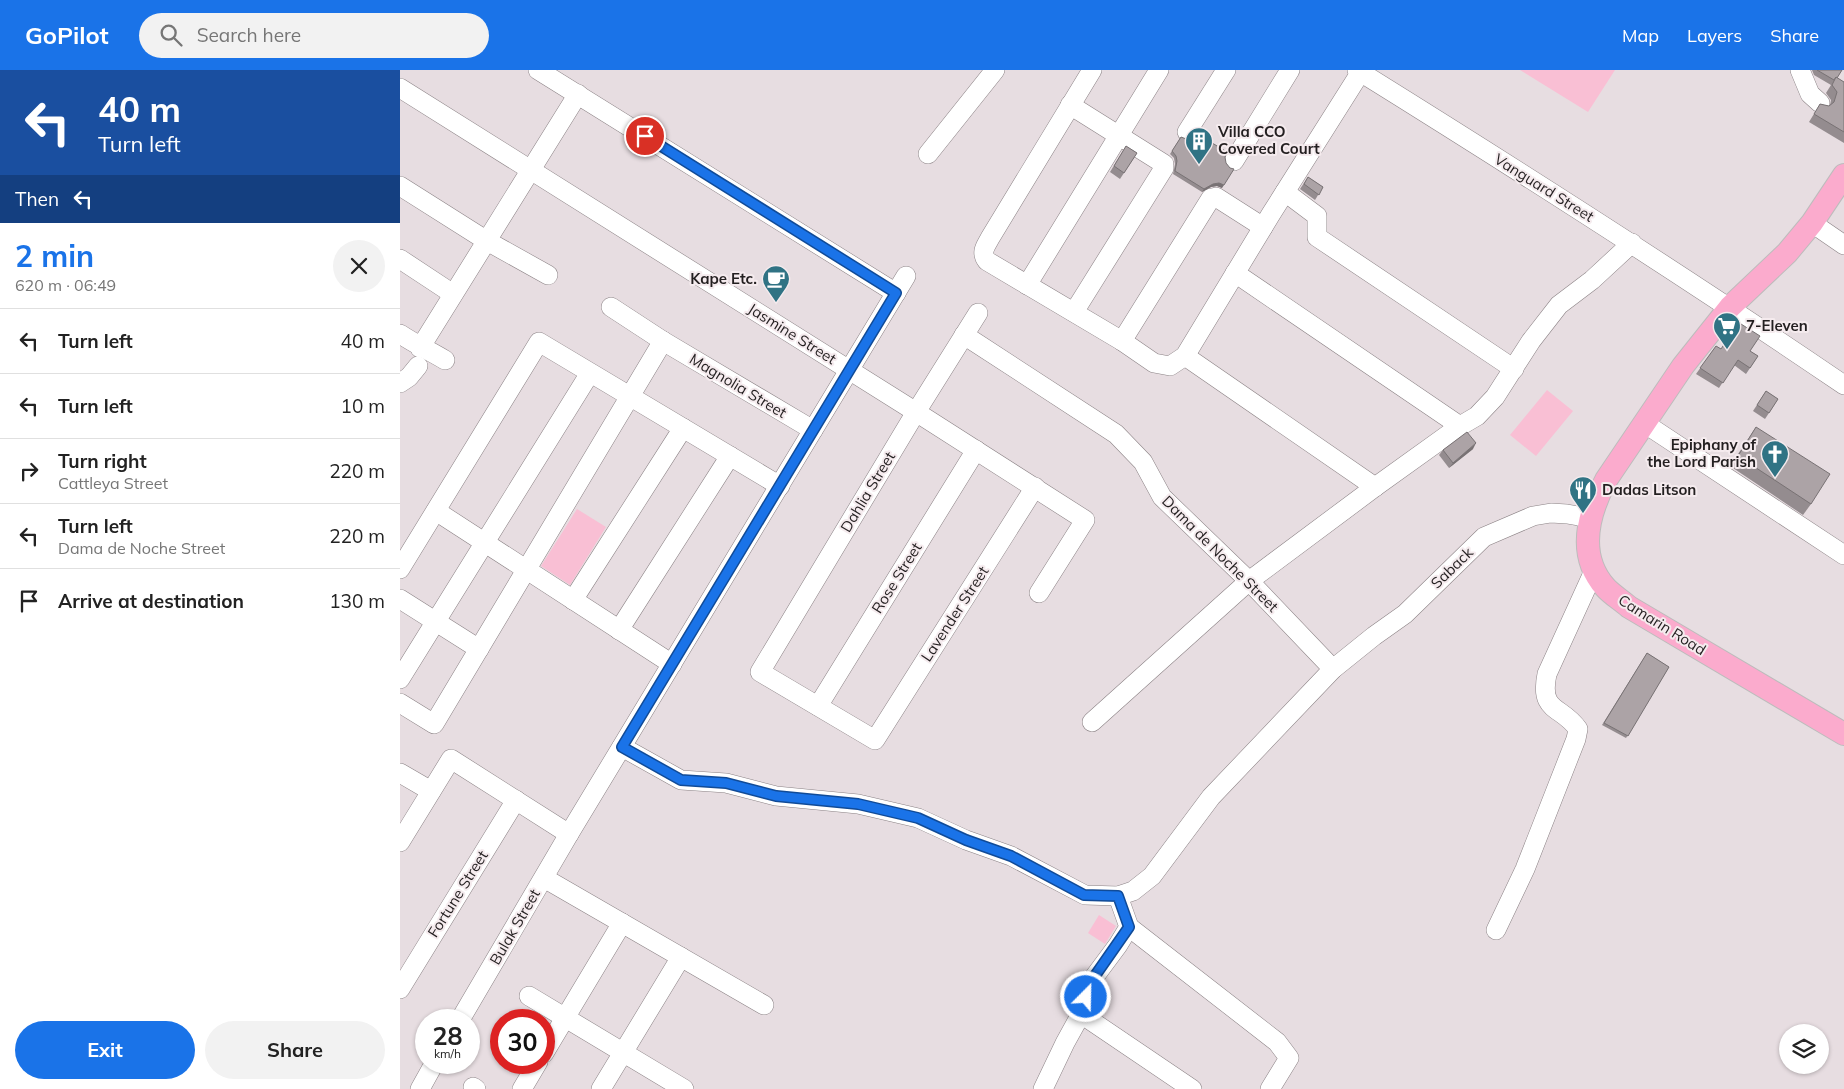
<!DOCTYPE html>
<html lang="en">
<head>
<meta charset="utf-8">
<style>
  :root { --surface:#fff; --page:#f2f2f2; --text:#222; --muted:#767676; --line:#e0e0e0; --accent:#1a73e8 }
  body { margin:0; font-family:Mulish,sans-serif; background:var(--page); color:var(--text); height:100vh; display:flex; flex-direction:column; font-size:19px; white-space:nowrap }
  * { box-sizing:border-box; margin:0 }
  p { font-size:16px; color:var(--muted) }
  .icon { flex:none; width:28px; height:28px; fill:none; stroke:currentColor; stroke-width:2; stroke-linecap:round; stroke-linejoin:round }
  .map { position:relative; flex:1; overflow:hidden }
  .panel { display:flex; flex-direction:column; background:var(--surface); width:400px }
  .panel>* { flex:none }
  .hud { background:#1a4fa0; color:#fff; overflow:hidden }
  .controls { position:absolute; left:1379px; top:954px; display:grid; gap:10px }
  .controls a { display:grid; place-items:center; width:50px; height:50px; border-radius:50%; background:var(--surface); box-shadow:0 1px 4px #0004; font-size:25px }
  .speed { position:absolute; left:15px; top:939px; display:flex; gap:10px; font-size:25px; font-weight:700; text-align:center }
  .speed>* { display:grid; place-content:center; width:65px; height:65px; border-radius:50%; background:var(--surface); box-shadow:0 1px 4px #0004; line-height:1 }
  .speed small { font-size:12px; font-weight:400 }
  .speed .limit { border:8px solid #d22; background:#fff; color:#111 }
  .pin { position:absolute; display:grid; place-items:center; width:42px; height:42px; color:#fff; margin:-21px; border:2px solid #fff; border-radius:50%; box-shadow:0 1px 5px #0007 }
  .me { position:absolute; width:55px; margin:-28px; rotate:23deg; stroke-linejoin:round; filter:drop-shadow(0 0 4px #0008) }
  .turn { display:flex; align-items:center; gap:18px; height:105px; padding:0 15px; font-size:22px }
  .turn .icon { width:65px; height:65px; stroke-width:2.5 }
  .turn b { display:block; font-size:35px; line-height:42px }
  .then { display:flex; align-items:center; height:48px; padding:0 15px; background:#0003; gap:10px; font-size:19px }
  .round { display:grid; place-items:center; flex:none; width:52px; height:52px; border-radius:26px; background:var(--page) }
  .summary { display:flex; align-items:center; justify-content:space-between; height:85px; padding:0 15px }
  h1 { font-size:30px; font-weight:700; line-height:38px; color:var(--accent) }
  .button { display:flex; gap:10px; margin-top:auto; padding:10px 15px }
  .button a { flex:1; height:58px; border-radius:30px; background:var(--accent); color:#fff; font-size:20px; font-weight:700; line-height:58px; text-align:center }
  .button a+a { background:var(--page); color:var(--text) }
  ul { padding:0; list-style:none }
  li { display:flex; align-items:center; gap:15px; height:65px; padding:0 15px; border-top:1px solid var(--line) }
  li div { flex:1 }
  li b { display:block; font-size:19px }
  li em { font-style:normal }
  header { display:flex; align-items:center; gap:30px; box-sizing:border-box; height:70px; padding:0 25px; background:var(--accent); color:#fff }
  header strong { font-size:24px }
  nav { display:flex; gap:28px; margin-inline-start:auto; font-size:18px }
  .search { width:350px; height:45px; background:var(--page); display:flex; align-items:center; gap:12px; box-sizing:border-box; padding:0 18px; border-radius:28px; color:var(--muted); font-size:19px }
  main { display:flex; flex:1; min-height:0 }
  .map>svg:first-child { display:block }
</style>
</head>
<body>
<header>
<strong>GoPilot</strong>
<div class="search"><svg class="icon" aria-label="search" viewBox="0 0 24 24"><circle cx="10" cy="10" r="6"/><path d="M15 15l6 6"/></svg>Search here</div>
<nav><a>Map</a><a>Layers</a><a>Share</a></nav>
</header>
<main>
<section class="panel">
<div class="hud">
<div class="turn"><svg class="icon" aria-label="left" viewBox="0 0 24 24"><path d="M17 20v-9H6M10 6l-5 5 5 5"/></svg><div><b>40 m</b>Turn left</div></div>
<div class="then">Then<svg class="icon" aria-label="left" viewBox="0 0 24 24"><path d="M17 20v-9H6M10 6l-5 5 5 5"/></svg></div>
</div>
<div class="summary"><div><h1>2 min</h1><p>620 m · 06:49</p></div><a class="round"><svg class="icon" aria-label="close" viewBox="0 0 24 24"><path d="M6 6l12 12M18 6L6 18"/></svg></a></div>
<ul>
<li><svg class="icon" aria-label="left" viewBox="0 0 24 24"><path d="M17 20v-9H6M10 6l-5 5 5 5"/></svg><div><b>Turn left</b></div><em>40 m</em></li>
<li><svg class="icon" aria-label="left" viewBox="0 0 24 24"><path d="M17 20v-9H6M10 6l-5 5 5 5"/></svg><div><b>Turn left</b></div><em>10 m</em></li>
<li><svg class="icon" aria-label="right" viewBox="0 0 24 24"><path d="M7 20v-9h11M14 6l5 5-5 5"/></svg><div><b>Turn right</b><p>Cattleya Street</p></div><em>220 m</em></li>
<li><svg class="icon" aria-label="left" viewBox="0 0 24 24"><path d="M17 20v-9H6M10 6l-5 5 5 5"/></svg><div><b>Turn left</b><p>Dama de Noche Street</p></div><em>220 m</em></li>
<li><svg class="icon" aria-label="arrive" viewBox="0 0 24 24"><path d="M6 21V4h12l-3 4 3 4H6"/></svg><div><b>Arrive at destination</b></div><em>130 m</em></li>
</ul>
<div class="button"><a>Exit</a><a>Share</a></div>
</section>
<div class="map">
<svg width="1444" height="1019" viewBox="0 0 1444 1019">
  <rect width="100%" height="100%" fill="#e7dde1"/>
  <g fill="#f9bfd4">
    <path d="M1120,0H1215L1188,42Z"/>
    <path d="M1147,320L1173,341L1136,386L1110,365Z"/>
    <path d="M177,439L206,457L170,515L141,496Z"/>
    <path d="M699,845L716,856L705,874L688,863Z"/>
  </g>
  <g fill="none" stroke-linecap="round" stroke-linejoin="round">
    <g stroke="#8b8285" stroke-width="20">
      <g id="minor">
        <path d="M138,0L496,223"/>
        <path d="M692,0L590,168C586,176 580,182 587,191L722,271L754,293L770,296L785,286L871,144L962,0"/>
        <path d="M957,0C1121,102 1284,206 1444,315"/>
        <path d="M1400,0L1410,24L1420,33"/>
        <path d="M0,18L516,342L685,450L639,523"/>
        <path d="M670,35L764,94"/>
        <path d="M787,62L826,0"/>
        <path d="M528,84L595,0"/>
        <path d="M834,91L890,0"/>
        <path d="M0,116L87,171L148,205"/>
        <path d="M885,122L917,146V167L1114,299"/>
        <path d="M816,127L863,157"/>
        <path d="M1412,153L1444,175"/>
        <path d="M0,189L53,224"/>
        <path d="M835,203L1060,356"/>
        <path d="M627,215L759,0"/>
        <path d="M211,237L263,271L413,360"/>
        <path d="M674,242L764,98"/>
        <path d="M578,243L516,342L360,602L475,670L635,417"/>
        <path d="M0,264C15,274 30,281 45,290"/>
        <path d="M564,265L716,364L743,392L762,427L849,511L933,599"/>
        <path d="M722,271L811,128"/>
        <path d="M20,278L178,24"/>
        <path d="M785,286L975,417"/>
        <path d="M0,313L9,307L18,296"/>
        <path d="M1244,353L1444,485"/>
        <path d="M36,441L272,594"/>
        <path d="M0,499L139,272L380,416"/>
        <path d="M0,529L79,579"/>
        <path d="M173,530L283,358"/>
        <path d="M219,560L330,386"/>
        <path d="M0,609L190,303"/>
        <path d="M0,633L34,654L263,271"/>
        <path d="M418,636L576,380"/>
        <path d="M692,652L849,511L975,417L1060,356L1077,346L1095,327L1131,271L1159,235L1192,210L1232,173"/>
        <path d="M222,677L281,710L326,713L376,726L458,734L518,748L566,770L611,786L685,825L718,826L733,821L752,806L811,727L933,599L974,566L1005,544L1084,467L1133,446L1151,443L1167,444L1190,448"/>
        <path d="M0,703L31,721"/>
        <path d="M0,772L51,689L169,764"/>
        <path d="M144,808L364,935"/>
        <path d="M729,857L877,972L889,988L870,1019"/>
        <path d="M1096,860L1125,799L1176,669L1178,659C1161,635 1139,643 1147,604L1194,501"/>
        <path d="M0,919L116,730"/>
        <path d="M129,926L284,1019"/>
        <path d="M681,944L792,1019"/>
        <path d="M60,950L169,764L506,206"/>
        <path d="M144,983L222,853"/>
        <path d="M73,1017L76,1019"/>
        <path d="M20,1019L35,992"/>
        <path d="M122,1019L138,992"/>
        <path d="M201,1019L281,887"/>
        <path d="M643,1019L665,973L681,944L692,910L718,875L729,857L718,826"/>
      </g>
    </g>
    <g stroke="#bdbcbc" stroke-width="24">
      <path id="major" d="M1444,105L1412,153L1387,183L1330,237L1283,296L1206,410C1188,444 1177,485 1205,517C1211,524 1221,530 1229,537L1444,664"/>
    </g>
    <use href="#minor" stroke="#fff" stroke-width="19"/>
    <use href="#major" stroke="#fbabcd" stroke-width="22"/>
  </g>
  <g fill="#948c8f">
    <path d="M1412,0H1442L1437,8L1444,12V73L1409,52L1420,34L1429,36L1430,35L1431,30L1426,23L1431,15L1414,5Z"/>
    <path d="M781,67L825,87L822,118L817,116L811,117L802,122L773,104L775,94L774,88L770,84Z"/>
    <path d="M726,76L737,83L720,109L710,102Z"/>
    <path d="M908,107L923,117L915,130L900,119Z"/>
    <path d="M1316,276L1321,279L1350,281L1358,286L1346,304L1334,295L1319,318L1296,304Z"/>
    <path d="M1366,321L1378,329L1365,349L1353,341Z"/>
    <path d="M1356,357L1411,434L1403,445L1330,396Z"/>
    <path d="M1073,379L1049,398L1039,385L1043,380Z"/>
    <path d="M1247,583L1269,597L1226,668L1202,655Z"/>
  </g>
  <g fill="#787274">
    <path d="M819,113L824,115L822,118L817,116L811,117L802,122L804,119L813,114Z"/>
    <path d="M1076,373L1073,379L1049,398L1053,393Z"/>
  </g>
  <g fill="#aca3a6" stroke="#787274">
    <path d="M1417,0H1442L1437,8L1436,7L1434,10Z"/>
    <path d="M1436,7L1444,12V62L1414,44L1420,34L1429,36L1434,32L1437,22L1432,15Z"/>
    <path d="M799,65L827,82L825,87L826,93L830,98L834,99L824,115L819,113L813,114L804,119L775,101L777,91L776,86L772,81L781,67L789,70L795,69Z"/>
    <path d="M726,76L737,83L724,103L714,96Z"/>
    <path d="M908,107L923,117L919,125L904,114Z"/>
    <path d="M1341,254L1360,266L1350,281L1358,286L1350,298L1338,290L1323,313L1300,298L1316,276L1321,279L1329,267L1332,269Z"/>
    <path d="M1366,321L1378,329L1369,343L1357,335Z"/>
    <path d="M1356,357L1430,404L1411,434L1338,386Z"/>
    <path d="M1067,362L1076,373L1053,393L1043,380Z"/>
    <path d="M1247,583L1269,597L1228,666L1204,653Z"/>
  </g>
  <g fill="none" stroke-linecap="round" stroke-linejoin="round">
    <g stroke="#114b97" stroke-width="12">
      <path id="route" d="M245,66L496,223L222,677L281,710L326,713L376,726L458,734L518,748L566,770L611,786L684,825L718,826L729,857L692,910L686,927"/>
    </g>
    <use href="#route" stroke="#1a73e8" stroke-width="9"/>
  </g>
  <defs>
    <g id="building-pin" transform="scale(1.4375)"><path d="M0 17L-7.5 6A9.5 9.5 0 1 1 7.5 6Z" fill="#307384" stroke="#f5ebee"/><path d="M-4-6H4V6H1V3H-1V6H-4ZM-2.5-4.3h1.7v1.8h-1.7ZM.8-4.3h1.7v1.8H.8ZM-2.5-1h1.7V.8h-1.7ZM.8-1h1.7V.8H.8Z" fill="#fff"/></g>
    <g id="cafe-pin" transform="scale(1.4375)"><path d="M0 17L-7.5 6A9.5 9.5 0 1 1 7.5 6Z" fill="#307384" stroke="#f5ebee"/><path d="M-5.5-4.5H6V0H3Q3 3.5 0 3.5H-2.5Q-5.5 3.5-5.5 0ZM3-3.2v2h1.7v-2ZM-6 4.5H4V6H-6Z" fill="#fff"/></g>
    <g id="supermarket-pin" transform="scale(1.4375)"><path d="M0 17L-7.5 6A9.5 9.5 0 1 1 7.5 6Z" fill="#307384" stroke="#f5ebee"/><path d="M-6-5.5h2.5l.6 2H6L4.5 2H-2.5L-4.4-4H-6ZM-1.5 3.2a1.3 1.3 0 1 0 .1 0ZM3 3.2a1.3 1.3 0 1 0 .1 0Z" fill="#fff"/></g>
    <g id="church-pin" transform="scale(1.4375)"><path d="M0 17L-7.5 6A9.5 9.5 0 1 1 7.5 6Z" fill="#307384" stroke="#f5ebee"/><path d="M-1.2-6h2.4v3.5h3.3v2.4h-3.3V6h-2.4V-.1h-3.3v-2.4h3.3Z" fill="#fff"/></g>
    <g id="restaurant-pin" transform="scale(1.4375)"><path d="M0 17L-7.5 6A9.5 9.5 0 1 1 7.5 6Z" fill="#307384" stroke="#f5ebee"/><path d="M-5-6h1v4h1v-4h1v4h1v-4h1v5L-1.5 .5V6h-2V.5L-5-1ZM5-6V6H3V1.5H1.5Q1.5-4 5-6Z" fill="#fff"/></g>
  </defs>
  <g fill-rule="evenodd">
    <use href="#building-pin" x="799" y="71"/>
    <use href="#cafe-pin" x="376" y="209"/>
    <use href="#supermarket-pin" x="1327" y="256"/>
    <use href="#church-pin" x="1375" y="384"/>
    <use href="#restaurant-pin" x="1183" y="420"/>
  </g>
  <g text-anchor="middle" stroke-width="4" stroke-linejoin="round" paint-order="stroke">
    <g font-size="15" font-weight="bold" fill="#231f20" stroke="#f5ebee" text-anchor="start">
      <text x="818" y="67">Villa CCO<tspan x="818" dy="17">Covered Court</tspan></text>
      <text x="357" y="214" text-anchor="end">Kape Etc.</text>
      <text x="1346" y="261">7-Eleven</text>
      <text x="1356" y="380" text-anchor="end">Epiphany of<tspan x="1356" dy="17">the Lord Parish</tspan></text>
      <text x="1202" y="425">Dadas Litson</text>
    </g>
    <g font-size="15" fill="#231f20" stroke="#f5ebee">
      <text transform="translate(1144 118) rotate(32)" y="5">Vanguard Street</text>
      <text transform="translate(392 264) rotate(32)" y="5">Jasmine Street</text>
      <text transform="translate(338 316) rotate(31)" y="5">Magnolia Street</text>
      <text transform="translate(468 422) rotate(-59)" y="5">Dahlia Street</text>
      <text transform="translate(820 484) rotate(45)" y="5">Dama de Noche Street</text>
      <text transform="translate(1052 498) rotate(-44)" y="5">Saback</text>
      <text transform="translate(497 508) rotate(-58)" y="5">Rose Street</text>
      <text transform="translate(555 544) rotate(-57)" y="5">Lavender Street</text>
      <text transform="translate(1262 555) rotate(32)" y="5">Camarin Road</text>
      <text transform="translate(58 824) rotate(-58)" y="5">Fortune Street</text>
      <text transform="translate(115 857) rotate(-60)" y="5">Bulak Street</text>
    </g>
  </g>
</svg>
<div class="controls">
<a><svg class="icon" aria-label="layers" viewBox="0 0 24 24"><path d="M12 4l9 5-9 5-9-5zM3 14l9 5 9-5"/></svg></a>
</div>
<div class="speed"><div>28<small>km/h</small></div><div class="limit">30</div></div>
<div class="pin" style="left:245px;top:66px;background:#d93025"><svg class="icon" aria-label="arrive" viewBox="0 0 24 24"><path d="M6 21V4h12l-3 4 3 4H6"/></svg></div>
<svg class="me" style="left:686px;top:927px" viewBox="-20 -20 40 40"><circle r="17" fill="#1a73e8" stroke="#fff" stroke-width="3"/><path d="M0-11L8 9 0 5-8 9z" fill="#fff"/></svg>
</div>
</main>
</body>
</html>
